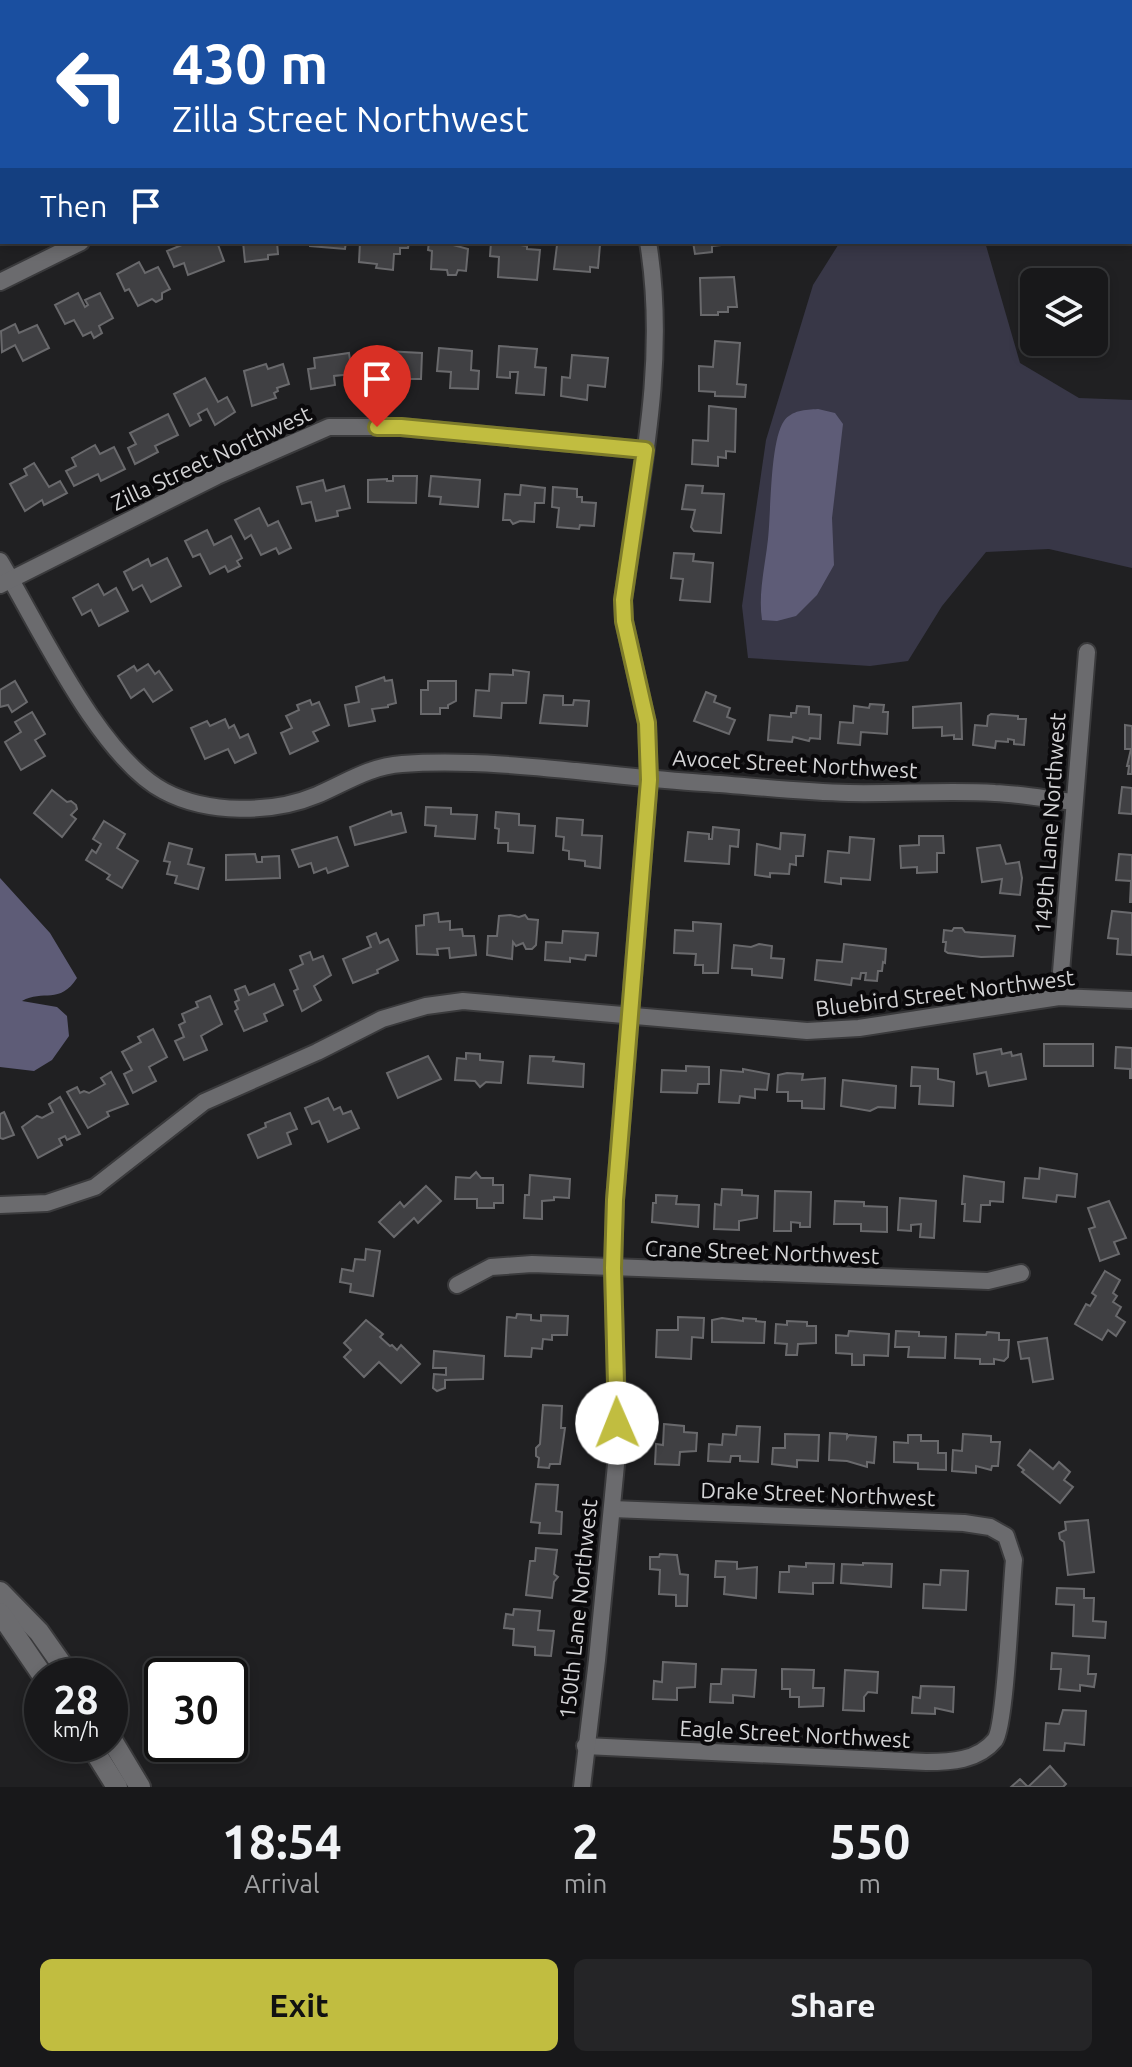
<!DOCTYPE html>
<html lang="en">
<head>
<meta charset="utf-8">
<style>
  :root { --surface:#18181a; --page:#252527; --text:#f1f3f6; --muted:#9fa0a2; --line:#363739; --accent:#c1bd40 }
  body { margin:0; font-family:Ubuntu,sans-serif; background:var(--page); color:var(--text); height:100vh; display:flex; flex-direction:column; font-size:30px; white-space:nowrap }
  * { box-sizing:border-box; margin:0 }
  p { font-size:26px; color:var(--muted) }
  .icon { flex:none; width:44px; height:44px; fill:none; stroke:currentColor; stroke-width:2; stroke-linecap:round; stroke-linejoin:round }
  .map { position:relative; height:1787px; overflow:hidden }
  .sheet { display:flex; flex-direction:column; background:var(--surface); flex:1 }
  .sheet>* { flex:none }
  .banner { position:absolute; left:0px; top:0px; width:1132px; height:244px; box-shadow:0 4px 12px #0003,0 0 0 2px var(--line); background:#1a4fa0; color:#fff; overflow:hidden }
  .controls { position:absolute; left:1020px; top:268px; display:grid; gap:16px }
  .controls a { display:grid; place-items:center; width:88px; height:88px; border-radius:12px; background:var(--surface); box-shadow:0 4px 12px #0003,0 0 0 2px var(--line); font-size:40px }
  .speed { position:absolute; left:24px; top:1658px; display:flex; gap:16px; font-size:40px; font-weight:700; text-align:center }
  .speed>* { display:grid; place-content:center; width:104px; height:104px; border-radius:50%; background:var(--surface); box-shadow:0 4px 12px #0003,0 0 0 2px var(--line); line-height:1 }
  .speed small { font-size:20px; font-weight:400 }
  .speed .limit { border:4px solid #111; border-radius:12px; background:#fff; color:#111 }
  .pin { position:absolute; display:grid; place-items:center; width:68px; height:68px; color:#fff; margin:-82px -34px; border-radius:50% 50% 50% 0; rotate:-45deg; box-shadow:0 0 8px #0007 }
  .pin .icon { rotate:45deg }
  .me { position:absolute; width:88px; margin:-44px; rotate:359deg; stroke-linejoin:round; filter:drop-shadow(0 0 6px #0008) }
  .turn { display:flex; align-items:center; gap:28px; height:168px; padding:0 40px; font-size:36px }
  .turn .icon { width:104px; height:104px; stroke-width:2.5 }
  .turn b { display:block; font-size:56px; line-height:68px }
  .then { display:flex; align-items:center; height:76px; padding:0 40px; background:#0003; gap:16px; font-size:30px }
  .eta { display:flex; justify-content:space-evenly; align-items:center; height:136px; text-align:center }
  .eta b { font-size:48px; font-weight:700; line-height:56px }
  .action { display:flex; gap:16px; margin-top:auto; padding:16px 40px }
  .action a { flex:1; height:92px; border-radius:12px; background:var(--accent); color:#111; font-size:32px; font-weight:700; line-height:92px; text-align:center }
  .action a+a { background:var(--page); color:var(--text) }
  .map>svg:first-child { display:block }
</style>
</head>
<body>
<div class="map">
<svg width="1132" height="1787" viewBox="0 0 1132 1787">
  <rect width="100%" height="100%" fill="#202022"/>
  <path fill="#383747" d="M840,242H985L1020,363L1079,398L1132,400V568L1049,549L986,552L942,606L908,661L870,666L748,658L742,606L766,440L813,285Z"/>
  <g fill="#5e5c77">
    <path d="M818,409L835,413L843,424L832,518L834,565L817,595L796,616L777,621L762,620C758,593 765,567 768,539C771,512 770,441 784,421C792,410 805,410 818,409Z"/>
    <path d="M0,878L50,933L77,978C60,1005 43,989 22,1001L57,1007L67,1016L69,1036L52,1060L34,1071L0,1067Z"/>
  </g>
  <g fill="#404043" stroke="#69696c" stroke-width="2">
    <path d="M189,242L193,245L217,242L224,261L188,275L184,263L174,267L167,251Z"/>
    <path d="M243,242H277L278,254L268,255V259L245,262Z"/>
    <path d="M310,242H346L345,249L310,246Z"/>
    <path d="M360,242H409L408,248H400V254H394L393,270L376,268L377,264L359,262Z"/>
    <path d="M429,242H453V245L468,249L466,271L458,270L456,275H448L447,270L431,269L432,251L428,250Z"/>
    <path d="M491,242H520V245L527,246V249L540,250L537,280L498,277L499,257L490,256Z"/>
    <path d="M560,242L600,245L598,268L590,267V272L554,269L557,245H559Z"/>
    <path d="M693,242H730V244L712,246V252L695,254Z"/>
    <path d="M139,262L145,273L158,267L170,289L162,293V299L156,302L152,299L138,306L129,289L125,291L117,274Z"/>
    <path d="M734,277L737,307H728V312H718V315H701L700,278Z"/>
    <path d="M78,293L85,307L88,305L85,300L100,293L113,318L99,326L102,333L94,338L91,332L83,336L74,320L65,324L55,305Z"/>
    <path d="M15,324L19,333L37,325L49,348L23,361L15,345L2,352L1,331Z"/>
    <path d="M715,341L740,343L737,384L746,385L745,397L715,396V392L699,391V366L713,367Z"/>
    <path d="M499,346L537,349L535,367L546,368L544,395L516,393L518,372H510V378L497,377Z"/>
    <path d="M439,348L472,351L471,370L479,371L478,389L450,388L451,372L437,371Z"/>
    <path d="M366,350L422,353L421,379H365Z"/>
    <path d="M349,353L352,374L334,376L335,385L311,389L308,369L315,368L314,358Z"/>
    <path d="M572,355L608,358L605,387L588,385L587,400L561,396L562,377L570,378Z"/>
    <path d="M266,364L268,369L283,364L289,384L277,388L278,391L274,393L276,398L252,406L244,371Z"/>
    <path d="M205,378L218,402L227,397L235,412L215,425L207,409L198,414L201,420L190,426L174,394Z"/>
    <path d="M709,406L736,409L735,452L726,451V458L718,457V466L692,464L693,440L708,441Z"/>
    <path d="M168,414L178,435L155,446L158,452L135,464L128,448L136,444L130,433Z"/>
    <path d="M95,445L100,454L114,447L125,469L101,481L98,474L74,486L66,471L76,466L72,458Z"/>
    <path d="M34,463L49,487L60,481L67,493L44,505L42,500L25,511L10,484L27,475L24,469Z"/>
    <path d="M393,476H417L416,503L368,502V480L387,479V481H393Z"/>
    <path d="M431,476L480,480L478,507L440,504L441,497L429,496Z"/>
    <path d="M323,480L326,491L344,486L350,508L337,511L338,516L316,521L311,502L302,504L297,487Z"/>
    <path d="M521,485L545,488L544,503H535L534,522L520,521L513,524L510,520H503L505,494L520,495Z"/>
    <path d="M686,485L703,486L702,493L724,494L721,533L694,531L691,527L695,510L682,509Z"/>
    <path d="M553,487L577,489V497H582V502L596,503L594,526L580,525L579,529L557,527L559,508L552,507Z"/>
    <path d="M259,508L268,526L278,521L291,548L279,554L276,548L261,555L251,535L245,539L235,520Z"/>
    <path d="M207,530L214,545L231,536L242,558L237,561L240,566L228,572L225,566L210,574L200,554L193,557L185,541Z"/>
    <path d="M674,553L694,554L693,561L713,563L710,602L680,600L683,579L671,578Z"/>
    <path d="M167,558L181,586L151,602L142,585L133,590L124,572L148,559L151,566Z"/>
    <path d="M98,584L104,595L116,588L128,611L99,626L91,610L82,615L73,598Z"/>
    <path d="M148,664L155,674L159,671L172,690L153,702L144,689L131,698L118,676L134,666L137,671Z"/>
    <path d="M513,670L529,672L526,703H502L501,718L474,716L476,690L489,691L490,674L513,675Z"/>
    <path d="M384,677L385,681L392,680L396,703L388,705V707L372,709L375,721L349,726L345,705L359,702L356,687Z"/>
    <path d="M15,681L27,702L12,712L8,705L0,707V690Z"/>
    <path d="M428,681H456V701L448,705V708H440V714H421V690H428Z"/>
    <path d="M706,692L716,696L714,702L730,708L727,717L735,720L729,734L694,721Z"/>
    <path d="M544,695L563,696V705H573L574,700L589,701L587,726L540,723Z"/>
    <path d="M310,700L312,705L319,702L329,725L313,732L318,741L290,754L281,733L292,728L286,716L299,710L297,705Z"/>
    <path d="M961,703L962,739H954V735L942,736V727L913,728V707Z"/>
    <path d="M870,704L884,705L883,712H888L887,734L861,732L860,745L838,743L840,722L853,723L854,706L869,708Z"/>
    <path d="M797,706L809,707V714L821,715L820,739L810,738L809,741L793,737L792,742L768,740L770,715L791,717V713H796Z"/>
    <path d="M32,712L45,734L35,740L45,756L21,770L5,742L21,732L15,722Z"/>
    <path d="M991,714L1018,716V719H1026L1024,745L1014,744V740L1008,739V742L996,741L995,748L973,745L975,725L987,726L988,716Z"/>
    <path d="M225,719L229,728L234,725L240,738L248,734L256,753L235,763L228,749L205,759L191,728L207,721L210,726Z"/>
    <path d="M1125,725L1132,726V774H1128L1129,766H1127L1131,749H1125Z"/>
    <path d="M1122,787L1132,788V814L1119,813Z"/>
    <path d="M52,790L67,802L71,801L76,805L77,809L71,815L76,819L62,837L34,813Z"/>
    <path d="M426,807L451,808V814L477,815L475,839L435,836L436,826L425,825Z"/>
    <path d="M391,811L392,815L401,813L406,832L355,845L350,827Z"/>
    <path d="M496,812L519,814V825L535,826L533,853L508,851V843H498L499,829L495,828Z"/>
    <path d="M557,818L583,820L582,835L602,836L600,868L585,866V861L569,859V851L563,850L564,837L556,836Z"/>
    <path d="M104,821L125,834L117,848L138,861L122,888L107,879L110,875L86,860L92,850L96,853L101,844L93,839Z"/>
    <path d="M713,827L739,830L738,847L730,846L729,864L685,861L688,832L709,834V839H712Z"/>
    <path d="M781,833L805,835L803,856H796V865L790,864L789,874L770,873V877L755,875L757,844L780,849Z"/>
    <path d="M919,836H943L944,853H937V872L917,873V867L901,868L900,846L919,845Z"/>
    <path d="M337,837L348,866L328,873L326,868L314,873L311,863L299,867L292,850Z"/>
    <path d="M850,837L874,839L870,880L841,878V884L825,882L828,851L849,853Z"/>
    <path d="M169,843L192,849L188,864L204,868L198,889L175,883L177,876L167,874L170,862L164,861Z"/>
    <path d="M1000,845L1006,864L1019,862L1022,878L1020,895L1000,893L1002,879L982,882L977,848Z"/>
    <path d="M255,854L257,862H262V857L279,856L280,878L226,880V855Z"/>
    <path d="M1119,854L1132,855V902H1130L1131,881L1116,880Z"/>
    <path d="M1112,911L1132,913V955L1117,954L1118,939L1108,938Z"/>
    <path d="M438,913L439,922L450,921V930L462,929L463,936H474L476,955L450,958L449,948L437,949L438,955L417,954L416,926L424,925V915Z"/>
    <path d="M510,915L519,917L525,915L528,919L538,920L536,945L532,949H526L523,943L516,946L513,942L512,959L487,955L488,936H497L499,916Z"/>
    <path d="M693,922L721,924L718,973H703V965H695L696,954L674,953L675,930L693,931Z"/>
    <path d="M954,928H962L965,932L1015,936L1013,956L981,957L948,953L945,951L946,942H943L944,930L952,931Z"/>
    <path d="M563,931L598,933L596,956L586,955L585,960L570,958V962L545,960L546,942L562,943Z"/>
    <path d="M376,933L380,943L388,939L398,960L377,970L378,973L353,983L343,959L371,947L367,937Z"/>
    <path d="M759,944L772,946L771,958L784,959L782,978L752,975V969L732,968L734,945L751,947Z"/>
    <path d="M844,944L886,949L885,963L883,962L882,971H878L877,981L865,980L866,973H861L860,979L852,978L851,985L815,980L817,960L842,962Z"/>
    <path d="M310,952L313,960L323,956L331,975L314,986L321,1000L302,1011L294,991L298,989L290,970L303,964L300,956Z"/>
    <path d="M274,984L283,1005L264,1014L267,1021L244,1031L235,1011L238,1009L235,1002L239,1000L235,990L245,986L249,995Z"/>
    <path d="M210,996L222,1024L201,1036L207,1050L184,1060L175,1041L184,1037L179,1025L185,1022L182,1014L198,1007L196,1002Z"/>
    <path d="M153,1029L167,1057L149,1067L156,1081L133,1093L124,1074L132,1070L122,1052L141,1042L138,1037Z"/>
    <rect x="1044" y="1044" width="49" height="22"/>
    <path d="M1116,1047L1132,1048V1078H1130V1069L1115,1068Z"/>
    <path d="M1001,1049L1002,1054L1011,1052L1012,1056L1021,1054L1026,1079L989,1086L986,1072L977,1074L974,1054Z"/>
    <path d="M466,1053L480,1054V1060L503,1062L501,1083L486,1082L480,1087L475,1081L455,1080L457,1058L466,1059Z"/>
    <path d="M428,1056L441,1079L398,1098L387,1073Z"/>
    <path d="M530,1056L554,1057L553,1061L584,1064L583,1087L528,1083Z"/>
    <path d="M686,1066L709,1067V1084H698L697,1093L661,1092L662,1070L686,1071Z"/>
    <path d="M912,1067L938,1069V1079L954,1082L953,1106L919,1104L920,1086H911Z"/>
    <path d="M743,1069L769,1074L767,1090L755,1089V1098L740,1096L739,1103L719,1102L721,1070L743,1072Z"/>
    <path d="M111,1072L128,1104L107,1112L109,1116L88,1128L67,1092L77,1087L80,1093L84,1091L89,1093L105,1084L101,1078Z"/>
    <path d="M787,1073L803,1074L802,1080L825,1078L824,1109L802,1108V1101H788V1092H777L778,1075Z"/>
    <path d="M843,1080L896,1086L895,1108L878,1107L870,1111L841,1106Z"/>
    <path d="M60,1097L80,1134L67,1140L65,1136L59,1139L62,1145L38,1158L22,1127L37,1116L42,1118L53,1112L49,1104Z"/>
    <path d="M328,1098L334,1110L340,1107L343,1114L351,1111L359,1128L328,1142L319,1121L312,1124L305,1108Z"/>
    <path d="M4,1112L14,1135L3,1139L0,1138V1114Z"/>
    <path d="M290,1113L297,1129L287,1133L291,1144L258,1158L248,1135L266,1127L265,1123Z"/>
    <path d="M1040,1168L1077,1174L1075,1197L1057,1195L1056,1202L1023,1198L1025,1178L1039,1179Z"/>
    <path d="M476,1172L481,1178H493V1185H503V1203H494V1208H477V1199H455L456,1177L470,1178Z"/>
    <path d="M530,1175L570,1179L569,1198L554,1197V1200L542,1201V1219L524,1218L525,1195H529Z"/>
    <path d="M964,1176L1004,1182L1003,1202L990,1201V1205H981L980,1222L964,1221L965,1204H962Z"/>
    <path d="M426,1186L441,1201L418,1223L414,1218L394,1237L379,1222L400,1202L404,1207Z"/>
    <path d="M722,1189L742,1190V1195L758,1196L757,1218L739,1221V1230L714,1229L715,1204L721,1205Z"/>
    <path d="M775,1191L811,1192L810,1227H800V1223L791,1222V1231H774Z"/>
    <path d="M656,1195L677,1196L676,1204L699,1205L698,1227L652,1222L653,1203H656Z"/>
    <path d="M900,1198L936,1201L934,1238L920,1237L921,1224L911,1225V1231L898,1230Z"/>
    <path d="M835,1201L864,1202V1206L887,1207V1232L861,1231V1224H834Z"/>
    <path d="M1109,1201L1126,1238L1114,1242L1119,1254L1100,1261L1089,1229L1095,1227L1088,1208Z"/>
    <path d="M366,1249L380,1251L373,1296L350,1292L351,1284L340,1282L342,1269L353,1271L355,1259L365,1260Z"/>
    <path d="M1105,1271L1120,1280L1113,1293L1117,1296L1113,1302L1121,1307L1116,1316L1125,1322L1116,1336L1108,1330L1102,1340L1075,1324L1086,1304L1090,1306L1096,1296L1092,1293Z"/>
    <path d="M517,1314L531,1315V1320L541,1321V1315L568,1316L567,1335H552V1340L543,1339L542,1349L532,1348L531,1357L505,1356L507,1317L516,1318Z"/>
    <path d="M678,1317L704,1318L703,1338L692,1337L691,1359L656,1357L657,1330H678Z"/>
    <path d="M722,1318L743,1321V1318L756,1319V1321L765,1322L764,1343L712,1342V1320Z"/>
    <path d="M366,1320L383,1334L380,1337L390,1346L392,1345L397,1350L401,1345L420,1364L401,1383L379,1362L364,1377L344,1357L351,1350L344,1343Z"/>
    <path d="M787,1321L807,1322V1326H816V1343L798,1344L797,1355H786L787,1344L775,1343L776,1324L787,1325Z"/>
    <path d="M849,1331L889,1334L888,1356L864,1355V1365H852V1354L836,1353V1335L848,1336Z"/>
    <path d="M896,1331L919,1332V1336L946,1337L945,1358L908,1357L909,1347H895Z"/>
    <path d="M987,1332L999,1333V1340H1009L1008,1357L1004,1361L994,1359V1364H980V1359L955,1358L956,1334L986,1335Z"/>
    <path d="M1047,1338L1053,1379L1033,1382L1029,1358L1021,1359L1018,1342Z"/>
    <path d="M434,1351L484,1356L483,1379L445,1380V1388L437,1391L433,1388L434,1374L446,1375V1368H433Z"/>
    <path d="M543,1405L562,1406L561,1428H565L560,1464H550L549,1468L538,1467L539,1458L536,1456V1448L540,1444Z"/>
    <path d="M664,1424L684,1426V1432L697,1433L696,1451L680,1452L679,1465L655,1464L656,1444L663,1445Z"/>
    <path d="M737,1426L760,1427L758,1462L740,1461V1456H731L730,1462L708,1461L709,1444L722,1445L723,1434L736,1435Z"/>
    <path d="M830,1433L847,1434V1438L849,1435L876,1437L874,1463L867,1462V1467L847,1461L829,1460Z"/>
    <path d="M785,1434L819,1435L818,1461L797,1460V1467L772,1464L773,1448H785Z"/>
    <path d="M963,1434L991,1436V1442H1000L998,1466H992L991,1470L976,1466V1473L952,1471L953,1450L962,1451Z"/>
    <path d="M908,1435H921V1441H938V1453H946V1470L918,1469V1463L894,1462V1442L908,1443Z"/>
    <path d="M1030,1450L1053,1469L1059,1462L1070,1472L1064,1480L1073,1487L1060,1503L1022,1472L1024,1470L1018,1465Z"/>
    <path d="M536,1484L558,1485L556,1511L562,1512L561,1534L539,1533L540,1523L531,1522Z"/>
    <path d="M1088,1520L1094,1572L1068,1575L1064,1542L1060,1539L1059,1533L1066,1530L1065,1522Z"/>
    <path d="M536,1548L557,1550L554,1574L558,1577L554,1582L552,1598L526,1595L530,1561H535Z"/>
    <path d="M660,1554L677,1555L680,1574L688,1575L687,1606H676V1595L659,1594L660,1570L650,1569V1557H659Z"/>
    <path d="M716,1561L737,1562V1569L757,1567L756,1598L724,1594L725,1577H715Z"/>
    <path d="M806,1563L834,1564L833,1583H813V1594L779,1592L780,1572H789V1566L806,1567Z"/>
    <path d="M863,1563L892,1564L891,1587L841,1583L842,1564L863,1565Z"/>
    <path d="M941,1570L968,1571L966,1610L923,1608L924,1584L940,1585Z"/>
    <path d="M1057,1588L1084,1589V1598H1094L1093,1621L1106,1622L1105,1638L1073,1636L1074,1605L1056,1604Z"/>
    <path d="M514,1609L540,1611L538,1630L554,1631L551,1656L535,1655V1647L513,1645L514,1629L504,1628L506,1614L513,1615Z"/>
    <path d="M1052,1653L1089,1656L1088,1674H1096L1094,1687L1080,1685V1691L1059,1689L1061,1669H1051Z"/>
    <path d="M663,1662L696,1664L695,1687L677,1688V1700L653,1699L654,1681L662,1682Z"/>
    <path d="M722,1669L756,1670L754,1697L733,1695V1703L710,1702L711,1684H721Z"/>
    <path d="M782,1669L814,1670L813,1688H824L823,1706L799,1707V1697H790V1689H782Z"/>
    <path d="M845,1670L878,1672L877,1693L868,1692L864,1697V1711L843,1710Z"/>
    <path d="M921,1686L954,1687L953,1712L935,1708V1714L912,1713L913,1697L920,1698Z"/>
    <path d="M1063,1710L1086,1711L1084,1745L1065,1743L1064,1751L1044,1750L1046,1723L1059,1724Z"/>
    <path d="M1050,1766L1066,1784L1063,1787H1011L1020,1779L1028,1787Z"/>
  </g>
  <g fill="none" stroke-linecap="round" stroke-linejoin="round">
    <g stroke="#3a3a3c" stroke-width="20">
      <g id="minor">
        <path d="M585,2V0"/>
        <path d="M0,282L81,242"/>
        <path d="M0,561C38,624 99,757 164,791C207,814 272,814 317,795C345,783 370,766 402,764C499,757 606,777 704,783C752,786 801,792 849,793C898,794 946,790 995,793C1021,794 1047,799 1073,802"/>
        <path d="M0,585L217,476L329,427H401L645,450"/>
        <path d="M1059,997L1087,652"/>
        <path d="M0,1205L47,1203L95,1187L204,1102L317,1052L382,1019L426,1006L463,1001L807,1031L859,1028L1059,997L1132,1000"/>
        <path d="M457,1285L491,1267L532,1264L988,1281L1021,1273"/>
        <path d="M585,1746L926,1762C950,1762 978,1761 995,1740C1006,1725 1011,1587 1014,1560L1006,1536L990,1527L964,1523L612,1509"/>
        <path d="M582,1787L597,1660L618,1444L613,1268L615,1200L649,780L647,723L624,621L623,600C640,482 668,361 648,242"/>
      </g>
    </g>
    <g stroke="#3a3a3c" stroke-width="24">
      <g id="tertiary">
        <path d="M0,1592L39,1632L70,1676"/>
        <path d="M0,1613L43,1676"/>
        <path d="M110,1737L140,1787"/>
        <path d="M90,1744L117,1787"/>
      </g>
    </g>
    <use href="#minor" stroke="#6b6b6e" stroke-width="16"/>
    <use href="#tertiary" stroke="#6b6b6e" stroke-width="20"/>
  </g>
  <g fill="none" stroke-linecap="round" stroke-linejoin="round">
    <g stroke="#7d7b2a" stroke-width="20">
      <path id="route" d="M377,427H401L645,450L623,600L624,621L647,723L649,780L615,1200L613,1268L617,1423"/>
    </g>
    <use href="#route" stroke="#c1bd40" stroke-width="14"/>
  </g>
  <g text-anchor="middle" stroke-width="8" stroke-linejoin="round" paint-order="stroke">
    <g font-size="22" fill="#d4d4d6" stroke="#0a090b">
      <text transform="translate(211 458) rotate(-25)" y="8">Zilla Street Northwest</text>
      <text transform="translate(795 764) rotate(3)" y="8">Avocet Street Northwest</text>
      <text transform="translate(1050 823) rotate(-86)" y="8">149th Lane Northwest</text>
      <text transform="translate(945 993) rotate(-7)" y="8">Bluebird Street Northwest</text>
      <text transform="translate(762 1252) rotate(2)" y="8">Crane Street Northwest</text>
      <text transform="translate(818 1494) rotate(2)" y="8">Drake Street Northwest</text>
      <text transform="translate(578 1609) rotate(-84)" y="8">150th Lane Northwest</text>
      <text transform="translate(795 1734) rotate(3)" y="8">Eagle Street Northwest</text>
    </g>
  </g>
</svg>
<div class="controls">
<a><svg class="icon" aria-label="layers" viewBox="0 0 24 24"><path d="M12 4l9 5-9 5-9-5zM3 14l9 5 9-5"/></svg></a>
</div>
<div class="speed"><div>28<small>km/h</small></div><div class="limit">30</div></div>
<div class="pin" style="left:377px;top:427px;background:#d93025"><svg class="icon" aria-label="arrive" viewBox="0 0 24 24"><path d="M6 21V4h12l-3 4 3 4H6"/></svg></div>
<svg class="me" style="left:617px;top:1423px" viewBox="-20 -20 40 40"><circle r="19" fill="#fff"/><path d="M0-13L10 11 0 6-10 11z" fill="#c1bd40"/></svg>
<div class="banner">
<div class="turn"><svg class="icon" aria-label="left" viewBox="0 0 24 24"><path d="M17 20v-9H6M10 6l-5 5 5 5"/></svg><div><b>430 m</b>Zilla Street Northwest</div></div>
<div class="then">Then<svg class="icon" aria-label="arrive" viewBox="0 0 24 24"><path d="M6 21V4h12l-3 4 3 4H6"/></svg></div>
</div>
</div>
<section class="sheet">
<div class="eta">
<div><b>18:54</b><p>Arrival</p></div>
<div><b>2</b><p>min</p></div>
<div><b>550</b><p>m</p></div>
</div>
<div class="action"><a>Exit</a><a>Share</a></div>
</section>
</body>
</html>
